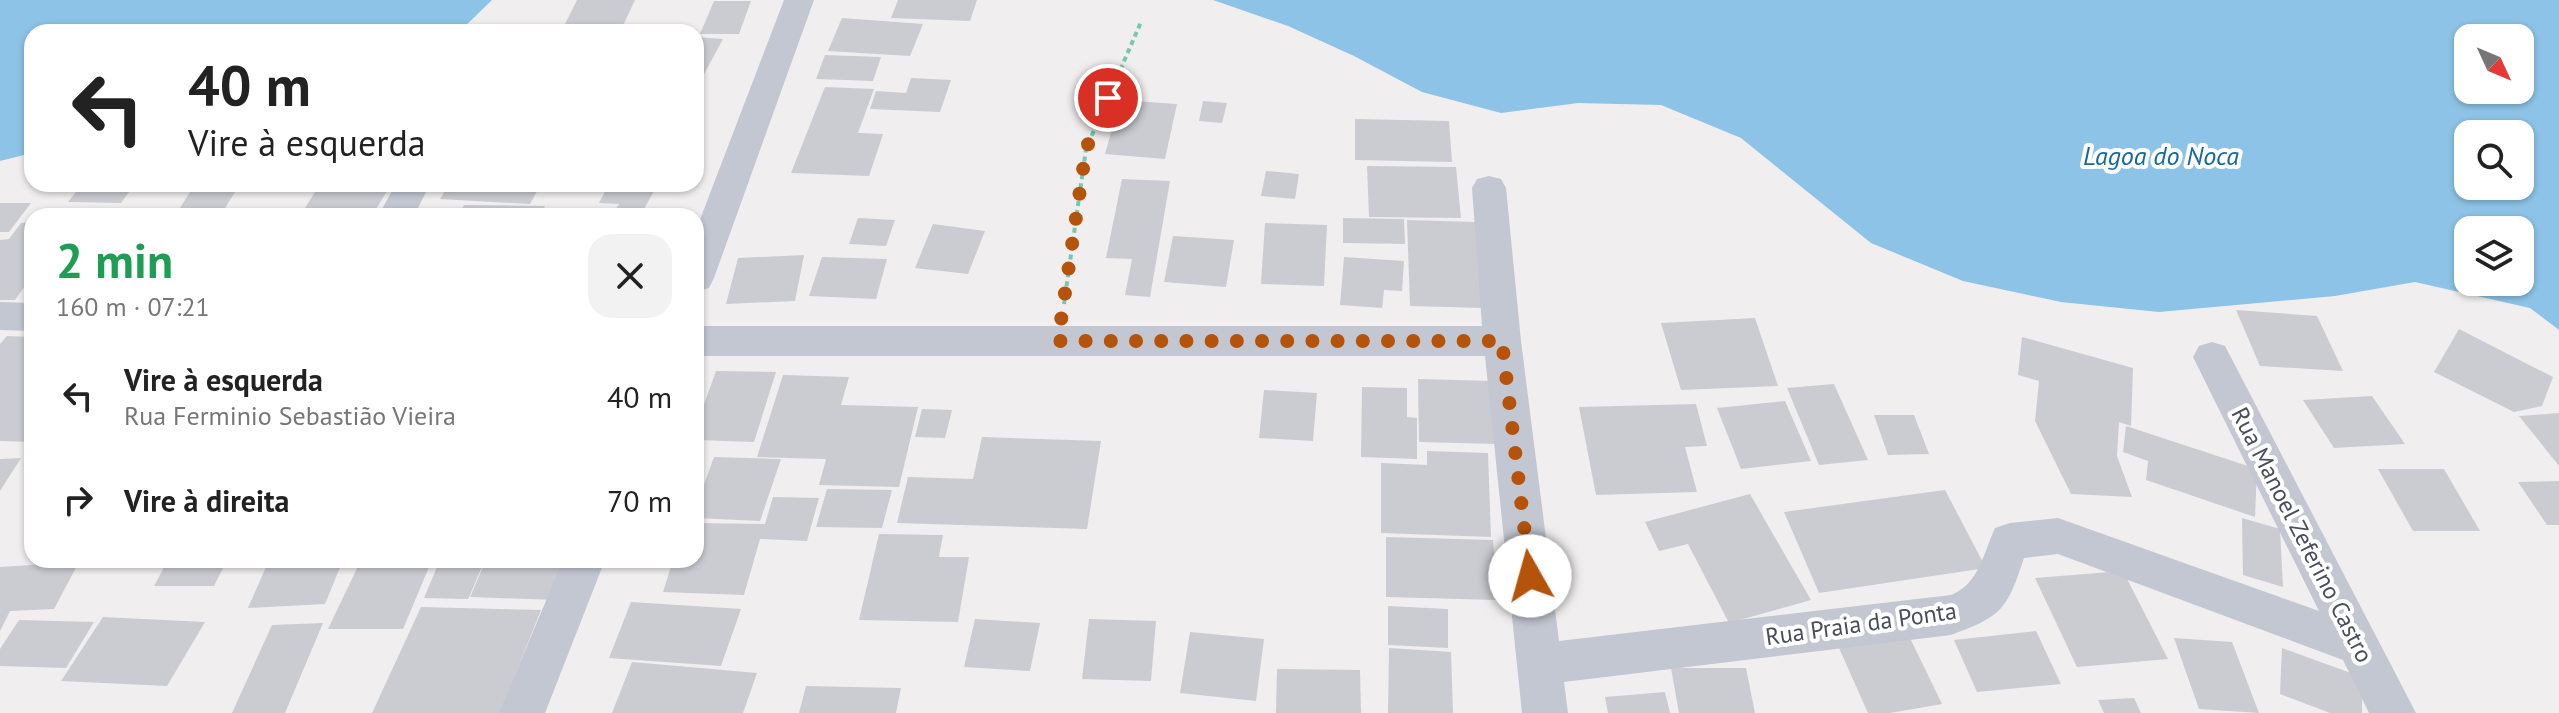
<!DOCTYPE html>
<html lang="pt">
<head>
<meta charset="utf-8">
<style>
  :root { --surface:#fff; --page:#f2f2f2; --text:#222; --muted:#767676 }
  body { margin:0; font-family:"PT Sans",sans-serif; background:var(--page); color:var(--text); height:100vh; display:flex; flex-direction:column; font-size:30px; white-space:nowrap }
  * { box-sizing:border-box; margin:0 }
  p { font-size:26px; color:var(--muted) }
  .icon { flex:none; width:44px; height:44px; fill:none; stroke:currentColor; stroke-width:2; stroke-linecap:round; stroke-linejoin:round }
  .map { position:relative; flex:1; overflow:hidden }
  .panel { position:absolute; left:24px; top:208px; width:680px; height:360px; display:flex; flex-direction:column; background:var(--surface); border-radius:24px; box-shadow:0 2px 6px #0004 }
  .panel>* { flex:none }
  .hud { position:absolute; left:24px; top:24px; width:680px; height:168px; border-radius:24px; box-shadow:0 2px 6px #0004; background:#fff; color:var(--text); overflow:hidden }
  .needle { width:52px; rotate:134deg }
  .tools { position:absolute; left:2454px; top:24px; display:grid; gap:16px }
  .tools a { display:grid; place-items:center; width:80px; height:80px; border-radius:16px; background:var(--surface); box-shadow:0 2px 6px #0004; font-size:40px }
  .pin { position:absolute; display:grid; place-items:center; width:68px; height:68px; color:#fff; margin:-34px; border:4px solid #fff; border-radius:50%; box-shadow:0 2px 8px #0007 }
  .me { position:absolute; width:88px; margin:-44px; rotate:353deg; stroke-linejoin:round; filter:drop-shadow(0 0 6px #0008) }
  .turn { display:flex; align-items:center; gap:28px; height:168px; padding:0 32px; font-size:36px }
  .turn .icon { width:104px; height:104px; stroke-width:2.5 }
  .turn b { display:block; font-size:56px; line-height:68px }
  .round { display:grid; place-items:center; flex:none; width:84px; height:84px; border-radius:24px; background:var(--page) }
  .overview { display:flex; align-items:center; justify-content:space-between; height:136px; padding:0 32px }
  h1 { font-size:48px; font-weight:600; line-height:60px; color:#1e9e55 }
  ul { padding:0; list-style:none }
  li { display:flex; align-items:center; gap:24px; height:104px; padding:0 32px }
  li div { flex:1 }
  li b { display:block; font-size:30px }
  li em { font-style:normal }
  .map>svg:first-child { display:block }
</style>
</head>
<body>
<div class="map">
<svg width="2559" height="713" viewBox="0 0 2559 713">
  <rect width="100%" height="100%" fill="#f0eeee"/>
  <g fill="#8dc3e6" fill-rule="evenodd">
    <path d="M0,0H492L459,32H32V153L0,161Z"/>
    <path d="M1213,0H2559V330L2530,308L2415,282L2335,296L2159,312L2061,302L1963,281L1871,243L1741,138L1661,105L1578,103L1501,113L1422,92L1354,56L1288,26ZM2468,38H2520V90H2468ZM2468,134H2520V186H2468ZM2468,230H2520V282H2468Z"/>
  </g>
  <g fill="#cbccd2">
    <path d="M577,0H635L620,32H561Z"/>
    <path d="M898,0H977L970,21L891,18Z"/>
    <path d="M714,1H751L739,34H700Z"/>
    <path d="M842,18L923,24L910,56L828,51Z"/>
    <path d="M696,37L723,39L696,89Z"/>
    <path d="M825,55L881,57L873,81L816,79Z"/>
    <path d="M911,78L951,80L940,112L870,109L876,91L906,93Z"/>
    <path d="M825,87L874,89L858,133L883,134L869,176L791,173Z"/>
    <path d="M1120,100L1177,104L1165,159L1105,154Z"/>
    <path d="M1203,101L1227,103L1222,123L1199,121Z"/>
    <path d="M1355,119L1449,121L1452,162L1355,160Z"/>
    <path d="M1367,166L1456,167L1461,218L1369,217Z"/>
    <path d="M1266,171L1299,174L1295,199L1261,196Z"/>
    <path d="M1122,179L1170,181L1150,297L1125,295L1132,259L1106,258Z"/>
    <path d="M82,184H135L121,203L68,202Z"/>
    <path d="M195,184H240L220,216H175Z"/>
    <path d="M320,184L390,186L372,216H300Z"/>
    <path d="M449,184H541L530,204L440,199Z"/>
    <path d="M609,184H658L640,216H612L619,204L599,203Z"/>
    <path d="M0,203H31L9,232H0Z"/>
    <path d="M464,205L545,206L540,216H458Z"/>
    <path d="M858,218L895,220L886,246L849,244Z"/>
    <path d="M1343,218L1404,219L1405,244L1343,243Z"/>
    <path d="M1407,220L1476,222L1482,308L1410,306Z"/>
    <path d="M32,222V276L15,300H0V240L9,239L21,223Z"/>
    <path d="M1265,223L1327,225L1324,286L1261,284Z"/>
    <path d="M933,224L985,231L968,274L915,268Z"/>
    <path d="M1173,236L1234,240L1226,287L1164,282Z"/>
    <path d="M804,255L795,301L726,304L738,258Z"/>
    <path d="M822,257L887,259L876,299L809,296Z"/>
    <path d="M1344,257L1404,261L1402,291L1384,290L1382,308L1340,305Z"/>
    <path d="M2236,310L2317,316L2343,371L2260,366Z"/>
    <path d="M1755,318L1778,386L1681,390L1661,323Z"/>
    <path d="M2459,329L2553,377L2542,406L2514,412L2434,372Z"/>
    <path d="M7,336L32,337V377L26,384H32V442L0,441V344Z"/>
    <path d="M2022,337L2133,368L2131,426L2119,422L2117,456L2132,497L2071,494L2035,421L2039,381L2018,375Z"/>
    <path d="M716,371L776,372L754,442L696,440V427Z"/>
    <path d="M783,375L849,377L841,405L918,407L899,487L819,485L826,459L757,457Z"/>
    <path d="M1418,379L1492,381L1496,444L1419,442Z"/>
    <path d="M1834,384L1868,460L1819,465L1787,388Z"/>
    <path d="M1362,387L1407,388V417L1417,418V459L1361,457Z"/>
    <path d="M1264,390L1317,393L1313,441L1259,438Z"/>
    <path d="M2372,396L2405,444L2334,448L2303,400Z"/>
    <path d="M1785,401L1811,461L1741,469L1717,408Z"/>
    <path d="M1696,404L1707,446L1685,447L1697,492L1596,495L1579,407Z"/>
    <path d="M922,409L952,410L945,438L915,437Z"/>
    <path d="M2559,413V466L2519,416Z"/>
    <path d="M1874,415H1914L1929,454L1888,455Z"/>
    <path d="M2126,426L2257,469L2255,517L2146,480L2148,461L2123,452Z"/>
    <path d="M982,437L1101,441L1087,529L897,523L908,477L973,479Z"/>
    <path d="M1427,451L1488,453L1491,537L1381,533V463L1427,465Z"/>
    <path d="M714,457L781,459L760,521L696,518V507Z"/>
    <path d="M21,458L0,491V459Z"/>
    <path d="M2378,469H2444L2480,531H2413Z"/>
    <path d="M2559,481V525H2547L2518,482Z"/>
    <path d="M827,489L892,490L882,528L816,527Z"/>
    <path d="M1945,490L1986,568L1819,593L1784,512Z"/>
    <path d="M1750,494L1811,600L1729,623L1688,544L1659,551L1645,522Z"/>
    <path d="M773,497L819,498L807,541L760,539L744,595L663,592L673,560H696V523L765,524Z"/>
    <path d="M2242,518L2280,529L2283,587L2243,575Z"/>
    <path d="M879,534L943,535L939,557H969L958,622L859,620Z"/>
    <path d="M1386,537L1493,540L1497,600L1386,597Z"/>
    <path d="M168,560H227L214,586H154Z"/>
    <path d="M269,560H343L325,604L248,608Z"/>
    <path d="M361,560H432L403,629H328Z"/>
    <path d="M440,560H485L468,599L424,598Z"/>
    <path d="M486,560H573L557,600L470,597Z"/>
    <path d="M79,562L54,609L10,611L0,631V567Z"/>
    <path d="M2123,571L2168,659L2077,667L2035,578Z"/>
    <path d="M631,602L741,609L721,666L609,658Z"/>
    <path d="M1388,606L1448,609V648L1388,645Z"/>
    <path d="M421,607L541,610L500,713H372Z"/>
    <path d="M103,617L205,622L167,686L61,681Z"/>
    <path d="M975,619L1040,623L1030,671L964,667Z"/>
    <path d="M1089,619L1156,621L1151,681L1082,679Z"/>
    <path d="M19,620L94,622L66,668L0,666V649Z"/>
    <path d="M323,623L285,713H232L272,625Z"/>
    <path d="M2036,631L2061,684L1977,692L1954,640Z"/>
    <path d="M1190,632L1264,639L1256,701L1180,693Z"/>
    <path d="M1909,636L1942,704L1890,713H1868L1839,648Z"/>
    <path d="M2174,638L2232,642L2259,713L2199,709Z"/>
    <path d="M1389,648L1451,652L1453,713H1388Z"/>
    <path d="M2282,648L2362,677V713H2330L2280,694Z"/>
    <path d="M632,662L757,673L743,713H612Z"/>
    <path d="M1671,668H1746L1755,713H1679Z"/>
    <path d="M1277,669L1360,670L1361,713H1276Z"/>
    <path d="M806,686L901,688L896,713H799Z"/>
    <path d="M1665,692L1670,713H1608L1605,697Z"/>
    <path d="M2134,698L2141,713H2104L2098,700Z"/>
  </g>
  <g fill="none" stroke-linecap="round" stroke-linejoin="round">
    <path stroke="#78c8b0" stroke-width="4" stroke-dasharray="5 4" stroke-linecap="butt" d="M1064,304L1086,149L1141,22"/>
    <g fill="#c2c7d2" fill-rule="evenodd">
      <path d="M784,0H814L714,278L709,288L696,292V230Z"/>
      <path d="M1489,176L1501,179L1506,188L1521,341L1559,641L1951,595C1979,584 1983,554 1995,528L2010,523L2058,518L2319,611L2193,357L2199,346L2212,342L2225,346L2416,713H2369L2343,660L2058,554L2024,558C2007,609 2003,616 1951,635L1564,682L1568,713H1522L1485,356H696V326H1482L1472,188L1477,179Z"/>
      <path d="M396,184H430L414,216H378Z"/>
      <path d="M0,302L32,303V331L0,330Z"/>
      <path d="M563,560H605L545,713H499Z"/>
    </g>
  </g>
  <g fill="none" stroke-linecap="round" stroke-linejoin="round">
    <path stroke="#b45309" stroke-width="14" stroke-dasharray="0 25.2" d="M1108,98L1086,149L1058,341H1502L1530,576"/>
  </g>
  <g text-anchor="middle" stroke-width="8" stroke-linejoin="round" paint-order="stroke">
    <g font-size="24" fill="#474d5a" stroke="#fff">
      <text transform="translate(2302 535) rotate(63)" y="8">Rua Manoel Zeferino Castro</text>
      <text transform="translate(1861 624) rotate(-8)" y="8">Rua Praia da Ponta</text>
    </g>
    <g font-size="26" font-style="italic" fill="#1467a0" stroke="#fff">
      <text x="2161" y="165">Lagoa do Noca</text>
    </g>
  </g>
</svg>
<div class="tools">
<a><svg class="needle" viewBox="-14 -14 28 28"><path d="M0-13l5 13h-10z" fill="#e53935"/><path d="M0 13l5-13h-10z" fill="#767676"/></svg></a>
<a><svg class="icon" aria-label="search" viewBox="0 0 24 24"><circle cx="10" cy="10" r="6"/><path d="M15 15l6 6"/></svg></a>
<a><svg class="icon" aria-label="layers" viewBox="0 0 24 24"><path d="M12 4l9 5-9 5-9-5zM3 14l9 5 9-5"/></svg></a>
</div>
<div class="pin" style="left:1108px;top:98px;background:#d93025"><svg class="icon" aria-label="arrive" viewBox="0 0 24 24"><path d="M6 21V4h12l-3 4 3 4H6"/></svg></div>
<svg class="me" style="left:1530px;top:576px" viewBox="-20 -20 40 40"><circle r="19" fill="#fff"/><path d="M0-13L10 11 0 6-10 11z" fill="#b45309"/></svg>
<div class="hud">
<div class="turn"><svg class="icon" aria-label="left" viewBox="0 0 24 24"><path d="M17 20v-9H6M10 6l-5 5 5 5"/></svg><div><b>40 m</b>Vire à esquerda</div></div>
</div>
<section class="panel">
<div class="overview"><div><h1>2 min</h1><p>160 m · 07:21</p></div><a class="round"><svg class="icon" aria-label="close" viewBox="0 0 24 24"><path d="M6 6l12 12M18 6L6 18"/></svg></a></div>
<ul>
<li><svg class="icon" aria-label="left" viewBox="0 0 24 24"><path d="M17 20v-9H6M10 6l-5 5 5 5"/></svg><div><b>Vire à esquerda</b><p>Rua Ferminio Sebastião Vieira</p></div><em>40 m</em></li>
<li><svg class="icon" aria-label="right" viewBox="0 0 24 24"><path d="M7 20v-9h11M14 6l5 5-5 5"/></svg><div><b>Vire à direita</b></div><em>70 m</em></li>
</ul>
</section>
</div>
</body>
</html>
